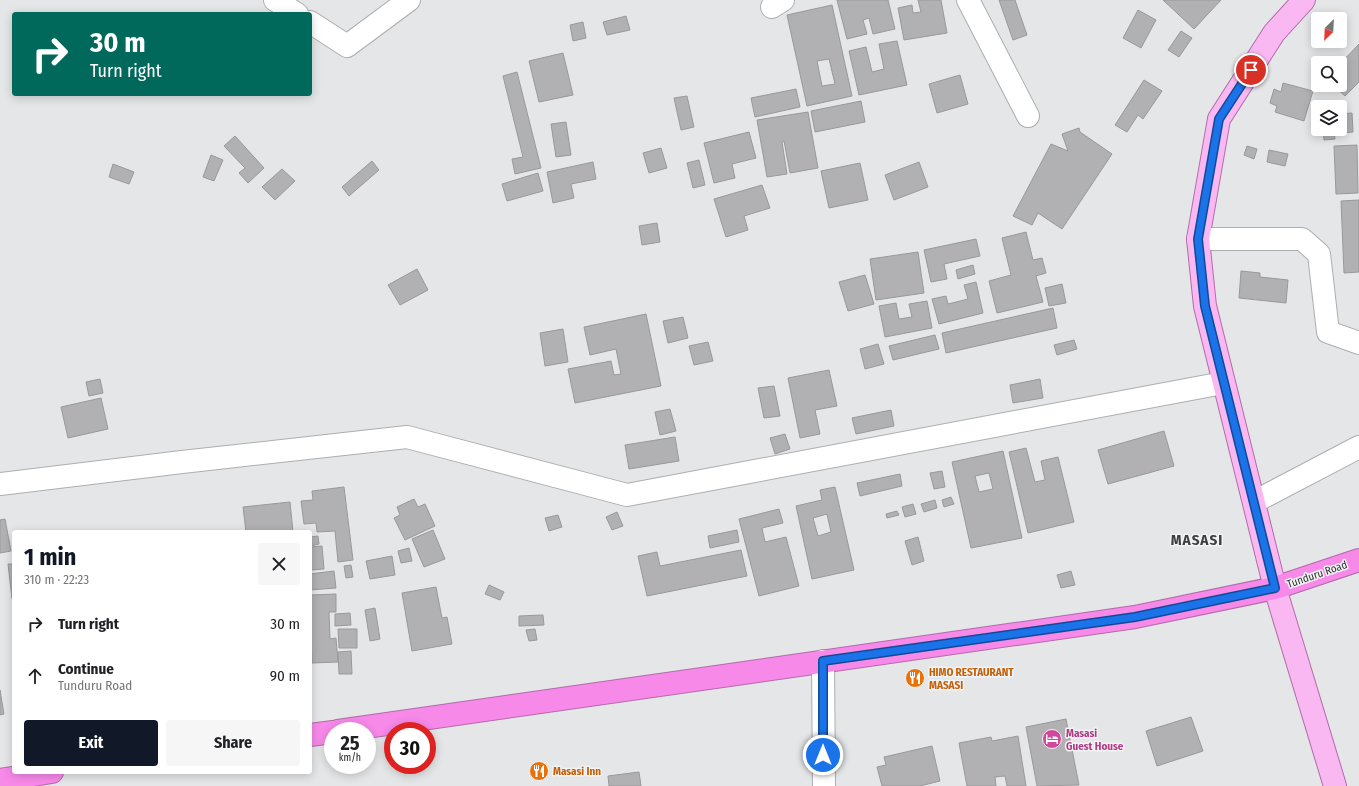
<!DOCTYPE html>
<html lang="en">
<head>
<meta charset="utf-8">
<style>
  :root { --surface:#fff; --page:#f6f6f6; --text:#202124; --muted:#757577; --accent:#111827 }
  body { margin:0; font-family:"Fira Sans Condensed",sans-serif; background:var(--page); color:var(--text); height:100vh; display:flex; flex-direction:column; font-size:15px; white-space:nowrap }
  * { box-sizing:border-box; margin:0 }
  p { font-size:13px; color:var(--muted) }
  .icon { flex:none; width:22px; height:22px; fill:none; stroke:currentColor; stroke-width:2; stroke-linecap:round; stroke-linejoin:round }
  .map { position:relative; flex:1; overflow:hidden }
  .side { position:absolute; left:12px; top:530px; width:300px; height:244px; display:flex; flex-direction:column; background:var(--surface); border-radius:4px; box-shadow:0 2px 10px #0003 }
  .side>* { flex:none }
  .top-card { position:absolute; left:12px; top:12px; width:300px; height:84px; border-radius:4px; box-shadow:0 2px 10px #0003; background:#00695c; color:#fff; overflow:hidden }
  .needle { width:26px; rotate:204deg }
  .controls { position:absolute; left:1311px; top:12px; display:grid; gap:8px }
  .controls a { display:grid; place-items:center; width:36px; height:36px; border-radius:4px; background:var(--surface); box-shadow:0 2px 10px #0003; font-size:20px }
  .speed { position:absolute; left:324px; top:722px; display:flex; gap:8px; font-size:20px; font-weight:700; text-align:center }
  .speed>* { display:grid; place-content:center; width:52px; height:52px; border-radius:50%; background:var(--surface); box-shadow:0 2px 10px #0003; line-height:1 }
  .speed small { font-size:10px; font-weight:400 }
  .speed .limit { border:6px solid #d22; background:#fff; color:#111 }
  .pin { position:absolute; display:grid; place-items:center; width:34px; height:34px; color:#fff; margin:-17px; border:2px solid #fff; border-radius:50%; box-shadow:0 1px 4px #0007 }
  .me { position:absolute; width:44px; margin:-22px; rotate:0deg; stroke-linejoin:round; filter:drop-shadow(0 0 3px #0008) }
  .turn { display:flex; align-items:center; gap:14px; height:84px; padding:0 12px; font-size:18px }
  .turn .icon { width:52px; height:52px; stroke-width:2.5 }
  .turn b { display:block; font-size:28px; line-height:34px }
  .round { display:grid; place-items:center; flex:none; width:42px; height:42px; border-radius:4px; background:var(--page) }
  .headline { display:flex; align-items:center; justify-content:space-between; height:68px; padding:0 12px }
  h1 { font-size:24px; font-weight:700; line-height:30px; color:var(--accent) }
  .button { display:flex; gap:8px; margin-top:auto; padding:8px 12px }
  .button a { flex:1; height:46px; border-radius:4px; background:var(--accent); color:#fff; font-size:16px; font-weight:700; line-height:46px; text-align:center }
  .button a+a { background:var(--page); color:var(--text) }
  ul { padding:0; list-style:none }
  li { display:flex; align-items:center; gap:12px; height:52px; padding:0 12px }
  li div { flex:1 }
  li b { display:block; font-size:15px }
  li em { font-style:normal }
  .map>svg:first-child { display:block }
</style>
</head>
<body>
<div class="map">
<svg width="1359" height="786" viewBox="0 0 1359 786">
  <rect width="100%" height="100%" fill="#e5e6e8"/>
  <g fill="#b1b1b3" stroke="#99999b" fill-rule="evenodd">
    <path d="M837,0H888L895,29L873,34L869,18L863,20L867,34L847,39Z"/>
    <path d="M918,0H941L947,33L904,40L898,8L912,5L913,13L921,12Z"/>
    <path d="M999,0H1015L1027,35L1013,40Z"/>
    <path d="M1163,0H1221L1194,29Z"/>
    <path d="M832,5L852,96L807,106L787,15ZM829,59L835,84L822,86L817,61Z"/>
    <path d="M1138,10L1156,20L1141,48L1123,38Z"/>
    <path d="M626,16L630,30L607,35L603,22Z"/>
    <path d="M583,22L586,38L573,41L570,25Z"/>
    <path d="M1181,31L1192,38L1179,57L1168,50Z"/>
    <path d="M897,41L907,85L859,95L849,51L866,47L872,72L884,69L879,44Z"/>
    <path d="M1359,44V82L1345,96L1333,85H1340V64Z"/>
    <path d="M563,53L573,95L539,102L529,61Z"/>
    <path d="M517,72L541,168L515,174L512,159L523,157L503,76Z"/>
    <path d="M960,75L968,104L937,113L929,84Z"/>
    <path d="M1144,80L1162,91L1143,119L1138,115L1127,132L1115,125Z"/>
    <path d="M1283,83L1313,91L1304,121L1275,112L1277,106L1270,103L1274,89L1281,92Z"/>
    <path d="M796,89L800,107L755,117L751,98Z"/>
    <path d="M687,96L694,127L681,130L674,98Z"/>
    <path d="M861,101L865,122L815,132L811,111Z"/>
    <path d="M808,112L818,168L790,173L784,141L782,142L787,174L767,177L757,120Z"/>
    <path d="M1352,113L1353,132L1341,133L1340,114Z"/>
    <path d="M566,122L571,155L556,157L551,124Z"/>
    <path d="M1079,128L1080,132L1112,154L1062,229L1038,213L1032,225L1013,216L1051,144L1068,151L1062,134Z"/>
    <path d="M1323,129H1334L1335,139L1324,140Z"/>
    <path d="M749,132L756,158L732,164L735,178L714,183L704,143Z"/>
    <path d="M235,136L264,168L248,183L239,173L245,168L224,146Z"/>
    <path d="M1357,145L1358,193L1336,194L1334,146Z"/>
    <path d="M1247,146L1257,149L1254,159L1244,155Z"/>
    <path d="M661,148L667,168L649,173L643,153Z"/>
    <path d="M1269,150L1288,154L1285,166L1267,162Z"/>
    <path d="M211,155L223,160L214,181L203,177Z"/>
    <path d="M699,160L705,185L693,188L687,163Z"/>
    <path d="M372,161L379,170L349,196L342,187Z"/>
    <path d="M593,162L596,179L571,184L574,198L553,203L547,172Z"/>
    <path d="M919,162L928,187L894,200L885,175Z"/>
    <path d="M860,163L868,200L829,208L821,171Z"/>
    <path d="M113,164L134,172L129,184L109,177Z"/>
    <path d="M282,169L295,181L275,200L262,187Z"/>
    <path d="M538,173L543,191L507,201L502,184Z"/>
    <path d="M762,185L770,208L744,216L748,230L726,237L714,199Z"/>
    <path d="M1359,200V272L1344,273L1341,201Z"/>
    <path d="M657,223L660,242L642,245L639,226Z"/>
    <path d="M1026,232L1033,260L1042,258L1046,273L1036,276L1043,302L997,313L989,281L1011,275L1002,238Z"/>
    <path d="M976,239L980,256L944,264L947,279L931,282L924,250Z"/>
    <path d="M918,252L924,293L876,300L870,259Z"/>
    <path d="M973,265L975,274L958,279L956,270Z"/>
    <path d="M417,269L428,290L400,305L388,285Z"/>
    <path d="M1241,271L1260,273V277L1288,280L1286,303L1239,298Z"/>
    <path d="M865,275L874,304L848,311L839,282Z"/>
    <path d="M976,282L983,313L939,324L932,299L946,296L948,304L968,299L964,285Z"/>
    <path d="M1062,284L1066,303L1049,306L1045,288Z"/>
    <path d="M927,301L932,328L885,337L879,306L896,303L899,319L912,317L909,304Z"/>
    <path d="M1053,308L1057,328L946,353L942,333Z"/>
    <path d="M646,314L661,386L575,403L568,369L611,361L614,375L621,374L616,349L590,355L584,327Z"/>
    <path d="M683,317L688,338L668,343L663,321Z"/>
    <path d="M563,329L568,362L545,366L540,333Z"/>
    <path d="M935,335L939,349L893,360L889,346Z"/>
    <path d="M1074,340L1077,349L1057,355L1054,345Z"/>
    <path d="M708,342L713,361L694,365L689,346Z"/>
    <path d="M878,344L884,364L865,369L860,349Z"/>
    <path d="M829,370L837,406L815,410L820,434L800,438L788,378Z"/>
    <path d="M100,379L103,393L89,396L86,382Z"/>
    <path d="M1040,379L1043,398L1013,403L1010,385Z"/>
    <path d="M774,386L780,416L764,418L758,388Z"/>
    <path d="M101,398L108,429L68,438L61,407Z"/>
    <path d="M670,409L676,431L660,435L655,412Z"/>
    <path d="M891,410L894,426L856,434L852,418Z"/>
    <path d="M1164,431L1174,466L1108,484L1098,450Z"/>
    <path d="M785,434L790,449L775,454L770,438Z"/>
    <path d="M675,437L679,461L629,469L625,445Z"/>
    <path d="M1026,448L1035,482L1045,480L1041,461L1058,457L1074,522L1028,533L1009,452Z"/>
    <path d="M1003,451L1022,538L971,548L952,462ZM989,473L993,489L979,492L975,476Z"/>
    <path d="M942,471L945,487L934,489L930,473Z"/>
    <path d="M900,474L902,486L860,496L857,483Z"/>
    <path d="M344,487L353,560L338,562L335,531L317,532L316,523L304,524L301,501L313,500L312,491Z"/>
    <path d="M835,487L854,570L812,579L796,506L822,500L820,490ZM827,514L831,532L818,536L813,518Z"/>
    <path d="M951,497L954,504L944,507L942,500Z"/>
    <path d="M414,499L418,507L425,504L435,526L405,540L394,518L400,515L397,507Z"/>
    <path d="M935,500L937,508L924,512L921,504Z"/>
    <path d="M290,502L293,532H246L243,507Z"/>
    <path d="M913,504L916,514L905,517L902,507Z"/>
    <path d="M779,509L783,523L762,528L765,542L786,537L799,586L759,596L739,519Z"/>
    <path d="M897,511L899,515L887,518L886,514Z"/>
    <path d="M617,512L623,526L612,530L606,517Z"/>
    <path d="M558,515L562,527L549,531L545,518Z"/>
    <path d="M5,519L11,551L0,553V520Z"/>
    <path d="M433,530L445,559L424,567L412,539Z"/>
    <path d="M737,530L739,542L710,548L708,536Z"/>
    <path d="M318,536L319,544L310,546V537Z"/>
    <path d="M918,537L924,561L912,565L905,541Z"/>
    <path d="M322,546L324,569L311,570L310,547Z"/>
    <path d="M409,548L412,561L401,563L398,551Z"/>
    <path d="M741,550L747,576L647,596L638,556L657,552L660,566Z"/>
    <path d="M392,556L395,575L370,579L366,561Z"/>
    <path d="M8,564H14V599H12Z"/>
    <path d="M351,565L353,577L346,578L344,566Z"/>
    <path d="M334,571L336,588L310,590V574Z"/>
    <path d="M1071,571L1075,585L1061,588L1057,575Z"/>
    <path d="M489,585L504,592L500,600L485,594Z"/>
    <path d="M436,587L442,618L447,617L452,644L412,651L402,593Z"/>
    <path d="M336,594V612H329L330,639L336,638L338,662L312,663L310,595Z"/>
    <path d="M375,608L380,639L370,641L365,610Z"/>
    <path d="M350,613L351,625L335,626V614Z"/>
    <path d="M543,615L544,625L519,626V616Z"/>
    <path d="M338,629H357V648H339Z"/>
    <path d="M535,629L537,640L529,641L526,630Z"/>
    <path d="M351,651L352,674H339L338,652Z"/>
    <path d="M0,690L4,714L0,715Z"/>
    <path d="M1191,717L1203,751L1157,766L1146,731Z"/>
    <path d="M1066,719L1079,785L1037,786L1026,727Z"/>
    <path d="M1018,736L1026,786H1007L1005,776L995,777L996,786H967L959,743L991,737L992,741Z"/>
    <path d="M932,746L940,781L920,786H882L877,767L886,765L884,757Z"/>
    <path d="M639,772L641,786H609L608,776Z"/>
  </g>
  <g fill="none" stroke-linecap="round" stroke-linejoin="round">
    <g stroke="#adaeaf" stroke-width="24">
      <g id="minor">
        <path d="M275,0L297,14"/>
        <path d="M968,0L1028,116"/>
        <path d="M772,7L783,0"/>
        <path d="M310,22L347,46L409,0"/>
        <path d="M1198,239H1302L1319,254L1328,332L1359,343"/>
        <path d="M0,484L182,462L407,437L627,495L1223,383"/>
        <path d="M1254,502L1359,447"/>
        <path d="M823,661L824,786"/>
      </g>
    </g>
    <g stroke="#b26ba9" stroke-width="24">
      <path id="major" d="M1304,0L1274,33L1219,119L1198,239L1205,306L1275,588L1335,786"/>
    </g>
    <g stroke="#b26ba9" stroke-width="24">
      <g id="highway">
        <path d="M338,731L1135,617L1275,588L1359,560"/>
        <path d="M310,735L333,732"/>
        <path d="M0,780L52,772"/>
      </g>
    </g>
    <use href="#minor" stroke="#fff" stroke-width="22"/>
    <use href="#major" stroke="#fab8f2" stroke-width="22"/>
    <use href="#highway" stroke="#f789e9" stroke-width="22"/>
  </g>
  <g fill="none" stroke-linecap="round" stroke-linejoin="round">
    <g stroke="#114b97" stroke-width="10">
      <path id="route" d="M823,755V661L1135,617L1275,588L1205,306L1198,239L1219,119L1251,70"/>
    </g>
    <use href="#route" stroke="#1a73e8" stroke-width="7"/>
  </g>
  <defs>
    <g id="restaurant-disc" transform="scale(1)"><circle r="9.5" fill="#e8710a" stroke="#f2f3f5"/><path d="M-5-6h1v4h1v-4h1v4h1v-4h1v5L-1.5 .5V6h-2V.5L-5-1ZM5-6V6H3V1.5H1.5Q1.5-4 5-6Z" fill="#fff"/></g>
    <g id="hotel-disc" transform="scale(1)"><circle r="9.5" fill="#d1479c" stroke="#f2f3f5"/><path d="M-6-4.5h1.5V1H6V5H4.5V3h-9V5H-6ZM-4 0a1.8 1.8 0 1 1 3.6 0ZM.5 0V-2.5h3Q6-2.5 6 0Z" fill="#fff"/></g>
  </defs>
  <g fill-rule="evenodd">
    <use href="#restaurant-disc" x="915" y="678"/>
    <use href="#hotel-disc" x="1052" y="739"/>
    <use href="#restaurant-disc" x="539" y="771"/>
  </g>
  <g text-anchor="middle" stroke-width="3" stroke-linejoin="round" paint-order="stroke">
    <g font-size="11" fill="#323333" stroke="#f2f3f5">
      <text transform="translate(1317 574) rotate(-19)" y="4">Tunduru Road</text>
    </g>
    <g font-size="11" font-weight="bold" fill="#c56008" stroke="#f2f3f5" text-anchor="start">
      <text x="929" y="676">HIMO RESTAURANT<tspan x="929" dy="13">MASASI</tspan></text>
      <text x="553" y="775">Masasi Inn</text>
    </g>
    <g font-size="11" font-weight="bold" fill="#b23c85" stroke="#f2f3f5" text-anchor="start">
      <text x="1066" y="737">Masasi<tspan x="1066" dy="13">Guest House</tspan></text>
    </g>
    <g font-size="15" font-weight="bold" letter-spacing="1" fill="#3e3e40" stroke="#f2f3f5">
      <text x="1197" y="545">MASASI</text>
    </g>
  </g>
</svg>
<div class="controls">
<a><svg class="needle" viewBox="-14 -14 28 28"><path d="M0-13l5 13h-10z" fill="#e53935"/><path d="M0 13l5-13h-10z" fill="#757577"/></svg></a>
<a><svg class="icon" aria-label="search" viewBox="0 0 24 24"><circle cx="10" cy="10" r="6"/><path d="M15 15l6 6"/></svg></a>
<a><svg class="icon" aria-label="layers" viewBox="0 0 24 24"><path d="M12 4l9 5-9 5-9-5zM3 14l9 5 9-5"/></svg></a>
</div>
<div class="speed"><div>25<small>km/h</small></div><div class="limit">30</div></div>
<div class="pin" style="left:1251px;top:70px;background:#d93025"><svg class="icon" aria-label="arrive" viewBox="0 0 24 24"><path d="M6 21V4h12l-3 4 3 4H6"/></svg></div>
<svg class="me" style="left:823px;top:755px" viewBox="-20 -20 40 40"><circle r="17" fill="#1a73e8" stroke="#fff" stroke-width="3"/><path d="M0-11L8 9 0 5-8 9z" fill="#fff"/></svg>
<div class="top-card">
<div class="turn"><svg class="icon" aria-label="right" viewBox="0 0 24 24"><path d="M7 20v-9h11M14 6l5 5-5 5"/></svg><div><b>30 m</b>Turn right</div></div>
</div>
<section class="side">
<div class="headline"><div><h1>1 min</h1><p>310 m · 22:23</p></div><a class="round"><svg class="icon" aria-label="close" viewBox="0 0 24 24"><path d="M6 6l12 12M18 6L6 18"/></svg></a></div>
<ul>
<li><svg class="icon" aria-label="right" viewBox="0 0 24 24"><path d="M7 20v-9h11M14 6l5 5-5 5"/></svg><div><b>Turn right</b></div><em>30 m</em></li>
<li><svg class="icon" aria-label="ahead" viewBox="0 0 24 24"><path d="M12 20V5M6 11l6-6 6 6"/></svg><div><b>Continue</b><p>Tunduru Road</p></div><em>90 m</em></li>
</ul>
<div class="button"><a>Exit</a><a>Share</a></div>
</section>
</div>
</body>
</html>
